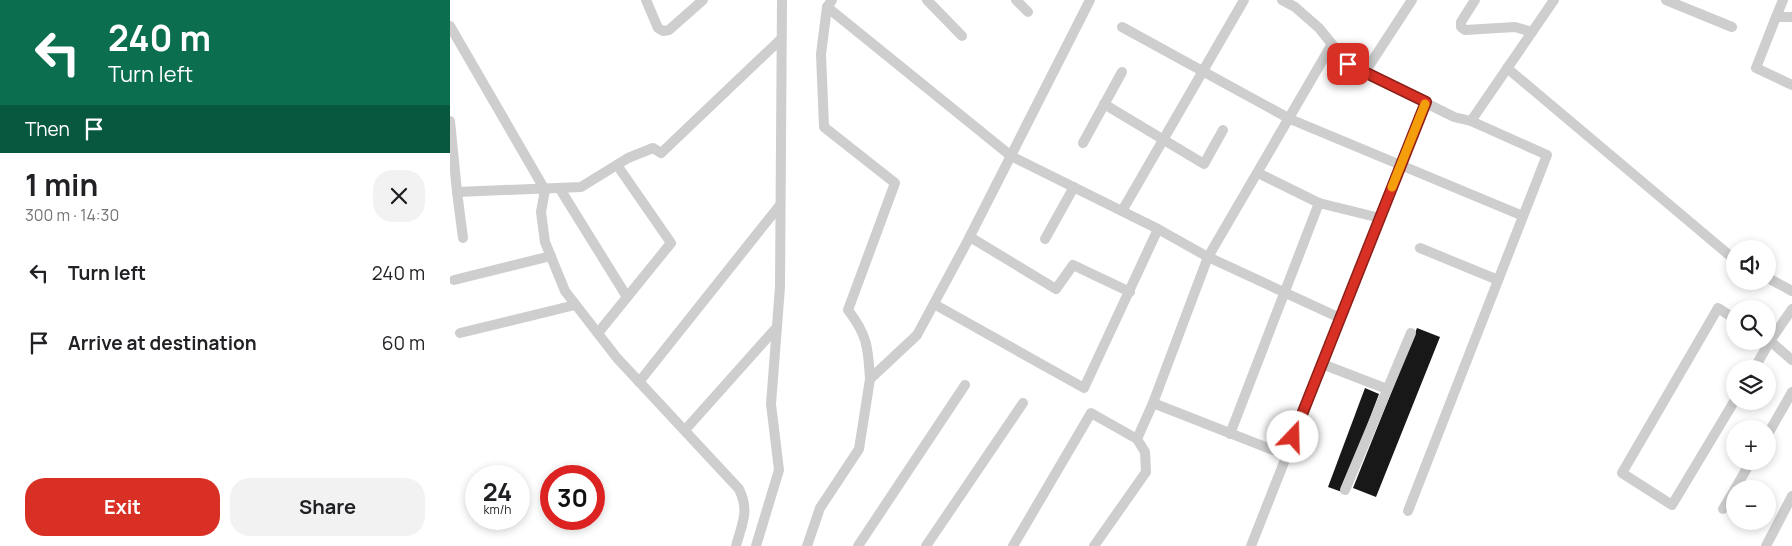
<!DOCTYPE html>
<html lang="en">
<head>
<meta charset="utf-8">
<style>
  :root { --surface:#fff; --page:#f2f2f2; --text:#202124; --muted:#757577; --accent:#d93025 }
  body { margin:0; font-family:Manrope,sans-serif; background:var(--page); color:var(--text); height:100vh; display:flex; flex-direction:column; font-size:19px; white-space:nowrap }
  * { box-sizing:border-box; margin:0 }
  p { font-size:16px; color:var(--muted) }
  .icon { flex:none; width:28px; height:28px; fill:none; stroke:currentColor; stroke-width:2; stroke-linecap:round; stroke-linejoin:round }
  .map { position:relative; flex:1; overflow:hidden }
  .side { display:flex; flex-direction:column; background:var(--surface); width:450px }
  .side>* { flex:none }
  .hud { background:#0b6e4f; color:#fff; overflow:hidden }
  .tools { position:absolute; left:1276px; top:240px; display:grid; gap:10px }
  .tools a { display:grid; place-items:center; width:50px; height:50px; border-radius:50%; background:var(--surface); box-shadow:0 2px 8px #0003; font-size:25px }
  .speed { position:absolute; left:15px; top:465px; display:flex; gap:10px; font-size:25px; font-weight:700; text-align:center }
  .speed>* { display:grid; place-content:center; width:65px; height:65px; border-radius:50%; background:var(--surface); box-shadow:0 2px 8px #0003; line-height:1 }
  .speed small { font-size:12px; font-weight:400 }
  .speed .limit { border:8px solid #d22; background:#fff; color:#111 }
  .pin { position:absolute; display:grid; place-items:center; width:42px; height:42px; color:#fff; margin:-21px; border-radius:10px; box-shadow:0 2px 8px #0006 }
  .me { position:absolute; width:55px; margin:-28px; rotate:21deg; stroke-linejoin:round; filter:drop-shadow(0 0 4px #0008) }
  .turn { display:flex; align-items:center; gap:18px; height:105px; padding:0 25px; font-size:22px }
  .turn .icon { width:65px; height:65px; stroke-width:2.5 }
  .turn b { display:block; font-size:35px; line-height:42px }
  .then { display:flex; align-items:center; height:48px; padding:0 25px; background:#0003; gap:10px; font-size:19px }
  .round { display:grid; place-items:center; flex:none; width:52px; height:52px; border-radius:20px; background:var(--page) }
  .head { display:flex; align-items:center; justify-content:space-between; height:85px; padding:0 25px }
  h1 { font-size:30px; font-weight:700; line-height:38px }
  .button { display:flex; gap:10px; margin-top:auto; padding:10px 25px }
  .button a { flex:1; height:58px; border-radius:20px; background:var(--accent); color:#fff; font-size:20px; font-weight:700; line-height:58px; text-align:center }
  .button a+a { background:var(--page); color:var(--text) }
  ul { padding:0; list-style:none }
  li { display:flex; align-items:center; gap:15px; height:70px; padding:0 25px }
  li div { flex:1 }
  li b { display:block; font-size:19px }
  li em { font-style:normal }
  main { display:flex; flex:1; min-height:0 }
  .map>svg:first-child { display:block }
</style>
</head>
<body>
<main>
<section class="side">
<div class="hud">
<div class="turn"><svg class="icon" aria-label="left" viewBox="0 0 24 24"><path d="M17 20v-9H6M10 6l-5 5 5 5"/></svg><div><b>240 m</b>Turn left</div></div>
<div class="then">Then<svg class="icon" aria-label="arrive" viewBox="0 0 24 24"><path d="M6 21V4h12l-3 4 3 4H6"/></svg></div>
</div>
<div class="head"><div><h1>1 min</h1><p>300 m · 14:30</p></div><a class="round"><svg class="icon" aria-label="close" viewBox="0 0 24 24"><path d="M6 6l12 12M18 6L6 18"/></svg></a></div>
<ul>
<li><svg class="icon" aria-label="left" viewBox="0 0 24 24"><path d="M17 20v-9H6M10 6l-5 5 5 5"/></svg><div><b>Turn left</b></div><em>240 m</em></li>
<li><svg class="icon" aria-label="arrive" viewBox="0 0 24 24"><path d="M6 21V4h12l-3 4 3 4H6"/></svg><div><b>Arrive at destination</b></div><em>60 m</em></li>
</ul>
<div class="button"><a>Exit</a><a>Share</a></div>
</section>
<div class="map">
<svg width="1342" height="546" viewBox="0 0 1342 546">
  <rect width="100%" height="100%" fill="#fff"/>
  <g fill="#181818">
    <path d="M967,328L990,337L926,497L903,488Z"/>
    <path d="M915,388L929,394L892,492L878,487Z"/>
  </g>
  <g fill="none" stroke-linecap="round" stroke-linejoin="round">
    <g stroke="#cecece" stroke-width="10">
      <path d="M196,0L208,28L213,31L219,30L253,0"/>
      <path d="M382,0L377,7L561,156L708,229"/>
      <path d="M477,0L512,36"/>
      <path d="M566,0L578,12"/>
      <path d="M832,0L845,7L869,28L898,64L1004,117L1021,121L1104,0"/>
      <path d="M1025,0L1011,22V27L1015,30L1065,27L1082,32"/>
      <path d="M1216,0L1282,27"/>
      <path d="M1333,0L1326,17H1342"/>
      <path d="M377,7L371,54L374,127L445,183L398,310C418,336 418,348 420,379"/>
      <path d="M1326,17L1306,68L1342,85"/>
      <path d="M0,26L95,190L91,212L95,242L115,291L167,358L289,489C300,512 292,523 286,546"/>
      <path d="M672,27L840,119L1073,216"/>
      <path d="M1057,68L1285,260"/>
      <path d="M915,72L962,0"/>
      <path d="M654,104L754,164L773,130"/>
      <path d="M0,121L7,192L131,187L178,158L203,148L211,153L331,39"/>
      <path d="M633,143L672,72"/>
      <path d="M808,173L869,203"/>
      <path d="M110,189L177,297"/>
      <path d="M7,192L13,238"/>
      <path d="M672,211L794,0"/>
      <path d="M520,237L606,289L623,265L680,292"/>
      <path d="M595,239L624,187"/>
      <path d="M970,248L1048,280"/>
      <path d="M1318,278L1342,291"/>
      <path d="M4,280L101,256"/>
      <path d="M484,304L634,388L708,229L758,257L890,318"/>
      <path d="M1342,309L1320,341L1342,360"/>
      <path d="M1285,319L1268,308L1172,473L1222,505L1285,400"/>
      <path d="M10,333L125,305"/>
      <path d="M148,333L221,243L167,165"/>
      <path d="M872,364L937,389"/>
      <path d="M1304,369L1320,341L1318,339"/>
      <path d="M189,382L330,205"/>
      <path d="M703,403L836,455"/>
      <path d="M235,430L327,327"/>
      <path d="M780,434L869,203L930,218"/>
      <path d="M1318,434L1342,392"/>
      <path d="M1285,489L1301,461"/>
      <path d="M895,490L961,333"/>
      <path d="M1273,509L1285,489"/>
      <path d="M958,511L1097,155L1021,121"/>
      <path d="M306,546L329,470L321,404L330,287L332,0"/>
      <path d="M357,546L370,508L409,449L420,379L467,335L516,244L640,0"/>
      <path d="M408,546L515,385"/>
      <path d="M476,546L573,403"/>
      <path d="M563,546L641,413L687,439L703,403L758,257L882,44"/>
      <path d="M644,546L696,472L695,452L687,439"/>
      <path d="M801,546L976,102"/>
      <path d="M1316,546L1342,496"/>
    </g>
  </g>
  <g fill="none" stroke-linecap="round" stroke-linejoin="round">
    <g stroke="#8d1f18" stroke-width="12">
      <path id="route" d="M843,437L976,102L898,64"/>
    </g>
    <use href="#route" stroke="#d93025" stroke-width="9"/>
    <path stroke="#f59e0b" stroke-width="9" d="M942,187L975,104"/>
  </g>
</svg>
<div class="tools">
<a><svg class="icon" aria-label="sound" viewBox="0 0 24 24"><path d="M4 9h4l5-4v14l-5-4H4zM17 9q2 3 0 6"/></svg></a>
<a><svg class="icon" aria-label="search" viewBox="0 0 24 24"><circle cx="10" cy="10" r="6"/><path d="M15 15l6 6"/></svg></a>
<a><svg class="icon" aria-label="layers" viewBox="0 0 24 24"><path d="M12 4l9 5-9 5-9-5zM3 14l9 5 9-5"/></svg></a>
<a>+</a>
<a>−</a>
</div>
<div class="speed"><div>24<small>km/h</small></div><div class="limit">30</div></div>
<div class="pin" style="left:898px;top:64px;background:#d93025"><svg class="icon" aria-label="arrive" viewBox="0 0 24 24"><path d="M6 21V4h12l-3 4 3 4H6"/></svg></div>
<svg class="me" style="left:843px;top:437px" viewBox="-20 -20 40 40"><circle r="19" fill="#fff"/><path d="M0-13L10 11 0 6-10 11z" fill="#d93025"/></svg>
</div>
</main>
</body>
</html>
